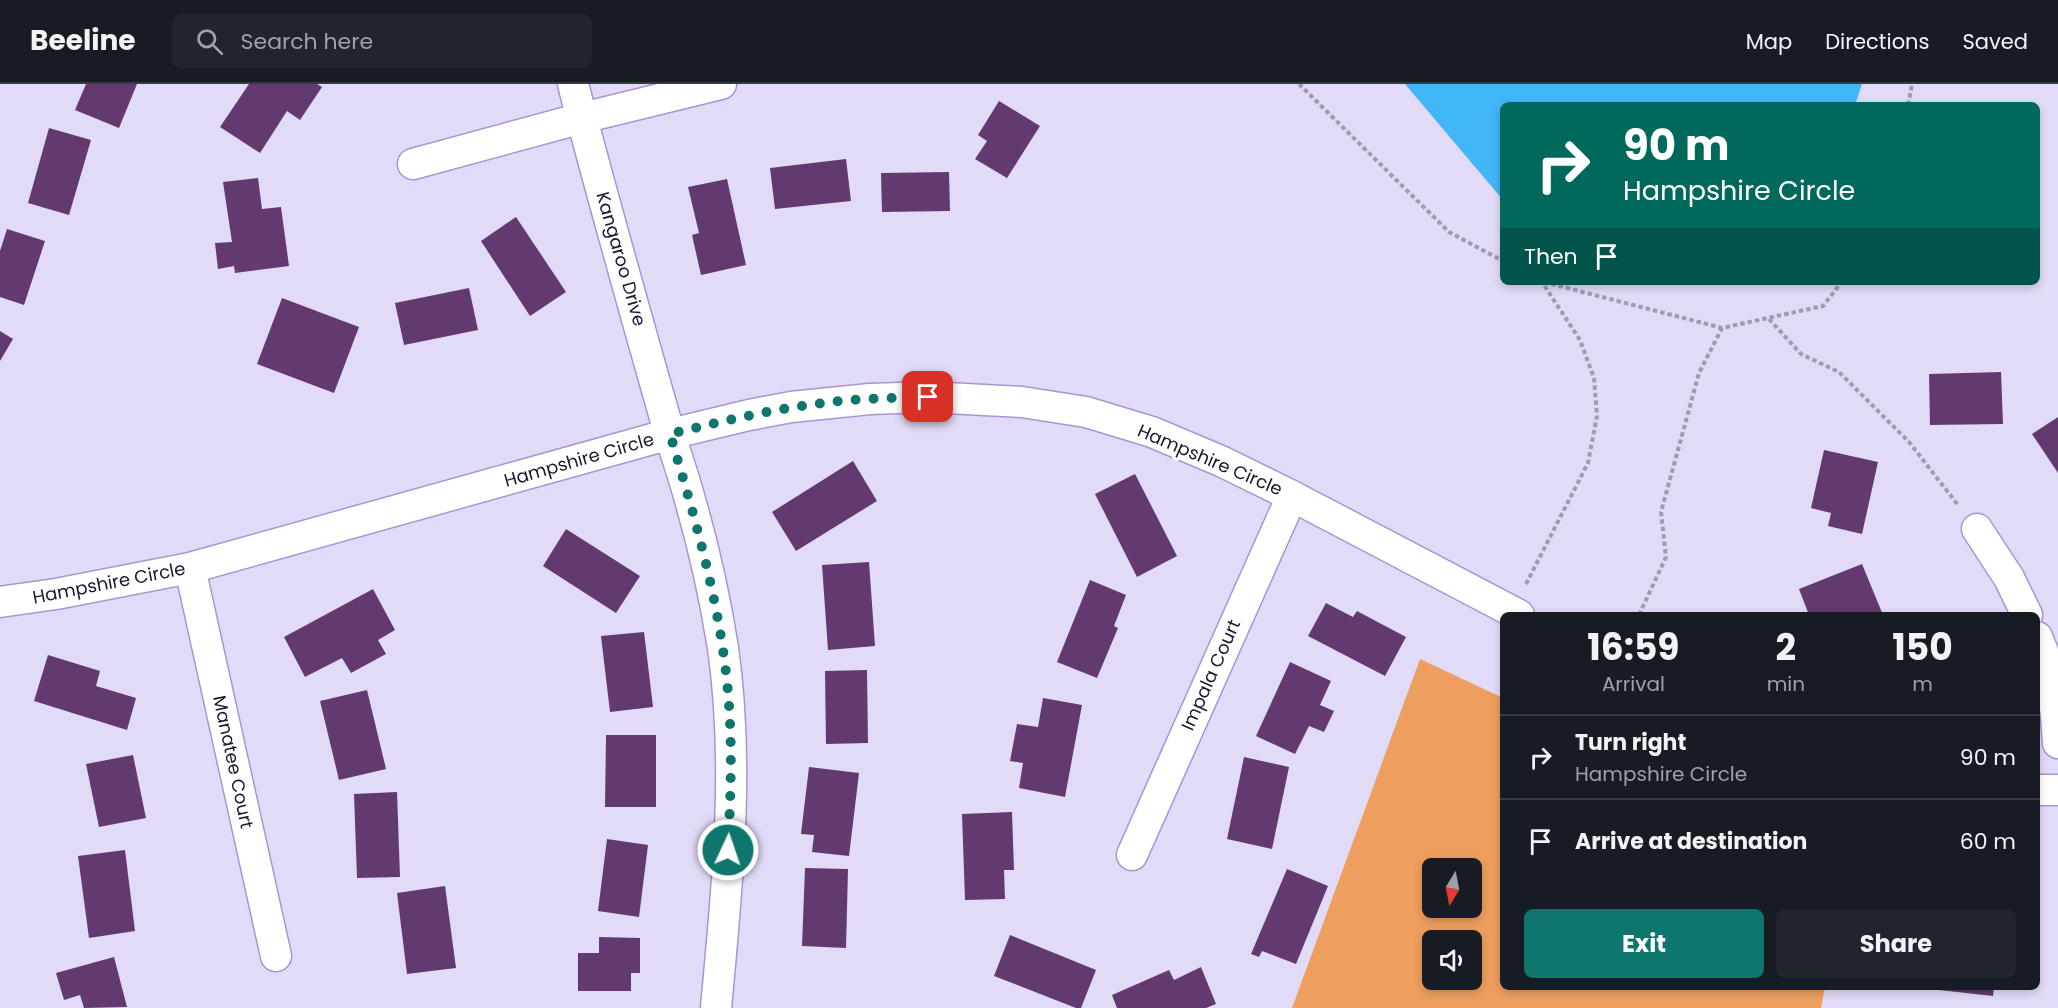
<!DOCTYPE html>
<html lang="en">
<head>
<meta charset="utf-8">
<style>
  :root { --surface:#171b24; --page:#20242c; --text:#f1f3f6; --muted:#9ea1a6; --line:#363941; --accent:#0f766e }
  body { margin:0; font-family:Poppins,sans-serif; background:var(--page); color:var(--text); height:100vh; display:flex; flex-direction:column; font-size:22px; white-space:nowrap }
  * { box-sizing:border-box; margin:0 }
  p { font-size:20px; color:var(--muted) }
  .icon { flex:none; width:33px; height:33px; fill:none; stroke:currentColor; stroke-width:2; stroke-linecap:round; stroke-linejoin:round }
  .map { position:relative; flex:1; overflow:hidden }
  .side { position:absolute; left:1500px; top:528px; width:540px; height:378px; display:flex; flex-direction:column; background:var(--surface); border-radius:9px; box-shadow:0 3px 9px #0003 }
  .side>* { flex:none }
  .top-card { position:absolute; left:1500px; top:18px; width:540px; height:183px; border-radius:9px; box-shadow:0 3px 9px #0003; background:#00695c; color:#fff; overflow:hidden }
  .needle { width:39px; rotate:190deg }
  .tools { position:absolute; left:1422px; top:774px; display:grid; gap:12px }
  .tools a { display:grid; place-items:center; width:60px; height:60px; border-radius:9px; background:var(--surface); box-shadow:0 3px 9px #0003; font-size:30px }
  .pin { position:absolute; display:grid; place-items:center; width:51px; height:51px; color:#fff; margin:-26px; border-radius:12px; box-shadow:0 3px 9px #0006 }
  .me { position:absolute; width:66px; margin:-33px; rotate:3deg; stroke-linejoin:round; filter:drop-shadow(0 0 4px #0008) }
  .turn { display:flex; align-items:center; gap:21px; height:126px; padding:0 24px; font-size:27px }
  .turn .icon { width:78px; height:78px; stroke-width:2.5 }
  .turn b { display:block; font-size:42px; line-height:51px }
  .then { display:flex; align-items:center; height:57px; padding:0 24px; background:#0003; gap:12px; font-size:22px }
  .eta { display:flex; justify-content:space-evenly; align-items:center; height:102px; text-align:center }
  .eta b { font-size:36px; font-weight:700; line-height:42px }
  .action { display:flex; gap:12px; margin-top:auto; padding:12px 24px }
  .action a { flex:1; height:69px; border-radius:9px; background:var(--accent); color:#fff; font-size:24px; font-weight:700; line-height:69px; text-align:center }
  .action a+a { background:var(--page); color:var(--text) }
  ul { padding:0; list-style:none }
  li { display:flex; align-items:center; gap:18px; height:84px; padding:0 24px; border-top:2px solid var(--line) }
  li div { flex:1 }
  li b { display:block; font-size:22px }
  li em { font-style:normal }
  header { display:flex; align-items:center; gap:36px; box-sizing:border-box; height:84px; padding:0 30px; background:var(--surface); border-bottom:2px solid var(--line) }
  header strong { font-size:28px }
  nav { display:flex; gap:33px; margin-inline-start:auto; font-size:21px }
  .search { width:420px; height:54px; background:var(--page); display:flex; align-items:center; gap:15px; box-sizing:border-box; padding:0 21px; border-radius:9px; color:var(--muted); font-size:22px }
  .map>svg:first-child { display:block }
</style>
</head>
<body>
<header>
<strong>Beeline</strong>
<div class="search"><svg class="icon" aria-label="search" viewBox="0 0 24 24"><circle cx="10" cy="10" r="6"/><path d="M15 15l6 6"/></svg>Search here</div>
<nav><a>Map</a><a>Directions</a><a>Saved</a></nav>
</header>
<div class="map">
<svg width="2058" height="924" viewBox="0 0 2058 924">
  <rect width="100%" height="100%" fill="#e2dbf7"/>
  <path fill="#ee9f5f" fill-rule="evenodd" d="M1420,575L1503,614V903H1825L1821,924H1292ZM1432,784H1472V824H1432ZM1432,856H1472V896H1432Z"/>
  <path fill="#41b6f7" d="M1405,0H1862L1855,21H1503V116Z"/>
  <g fill="#633a6f">
    <path d="M86,0H137L119,44L75,26Z"/>
    <path d="M249,0H317L322,3L300,36L287,27L260,69L220,43Z"/>
    <path d="M999,17L1040,42L1007,94L975,75L987,57L978,51Z"/>
    <path d="M49,44L91,56L69,131L28,119Z"/>
    <path d="M846,75L851,117L775,125L770,84Z"/>
    <path d="M949,88L950,127L882,128L881,89Z"/>
    <path d="M258,94L262,125L281,123L289,182L235,189L234,182L218,185L215,159L232,158L223,98Z"/>
    <path d="M727,95L746,181L701,191L692,151L699,149L688,103Z"/>
    <path d="M516,133L566,208L530,232L481,157Z"/>
    <path d="M7,145L45,157L24,221L0,213V167Z"/>
    <path d="M469,204L478,246L404,261L395,219Z"/>
    <path d="M282,214L359,243L334,309L257,280Z"/>
    <path d="M0,247L13,255L0,277Z"/>
    <path d="M2001,288L2003,340L1930,341L1929,290Z"/>
    <path d="M2058,333V389L2032,350Z"/>
    <path d="M1824,366L1878,378L1862,450L1828,442L1831,429L1811,424Z"/>
    <path d="M853,377L877,417L796,467L772,428Z"/>
    <path d="M1135,390L1177,472L1137,493L1095,410Z"/>
    <path d="M566,445L640,492L616,529L543,482Z"/>
    <path d="M869,478L875,562L828,566L822,481Z"/>
    <path d="M1862,480L1883,531H1809L1799,505Z"/>
    <path d="M1090,496L1126,511L1114,542L1118,544L1097,594L1057,578Z"/>
    <path d="M373,505L395,546L378,556L386,570L351,589L342,574L305,593L284,553Z"/>
    <path d="M1326,519L1353,533L1357,527L1406,553L1385,592L1308,552Z"/>
    <path d="M644,548L653,623L610,628L601,552Z"/>
    <path d="M48,571L100,587L96,602L136,614L127,646L34,617Z"/>
    <path d="M1290,578L1331,597L1320,621L1334,627L1324,648L1309,642L1295,670L1256,652Z"/>
    <path d="M867,586L868,659L826,660L825,587Z"/>
    <path d="M367,606L386,685L339,696L320,617Z"/>
    <path d="M1043,614L1082,621L1065,713L1019,704L1023,679L1010,677L1017,640L1038,643Z"/>
    <path d="M606,651H656V723H605Z"/>
    <path d="M133,671L146,734L99,743L86,680Z"/>
    <path d="M1244,673L1289,683L1272,765L1227,755Z"/>
    <path d="M809,683L859,689L849,772L812,768L814,751L801,750Z"/>
    <path d="M397,708L400,793L357,794L354,710Z"/>
    <path d="M1012,728L1014,786H1004L1005,815L965,816L962,730Z"/>
    <path d="M607,755L648,761L639,833L598,827Z"/>
    <path d="M125,766L135,847L89,854L78,772Z"/>
    <path d="M805,784L848,785L846,864L802,862Z"/>
    <path d="M1287,785L1328,802L1296,880L1262,867L1259,873L1251,870Z"/>
    <path d="M445,802L456,884L407,890L397,809Z"/>
    <path d="M1010,851L1096,886L1081,924H1076L994,892Z"/>
    <path d="M599,853L640,854V889H631V907H578V869H599Z"/>
    <path d="M114,873L127,923L84,924L80,911L64,916L56,889Z"/>
    <path d="M1201,883L1216,920L1206,924H1117L1112,911L1169,886L1174,896Z"/>
    <path d="M1940,903H1994L1993,912L1939,906Z"/>
  </g>
  <g fill="none" stroke-linecap="round" stroke-linejoin="round">
    <g stroke="#a994d7" stroke-width="33">
      <g id="street">
        <path d="M573,0C603,116 636,232 669,348C676,371 684,393 690,416C704,464 715,514 723,564C740,683 727,805 716,924"/>
        <path d="M413,80L582,34L721,0"/>
        <path d="M1977,445L2009,494L2027,531"/>
        <path d="M190,484L276,872"/>
        <path d="M0,518L56,510L190,484L670,350L749,331L791,323L870,315L928,313L984,316L1022,318L1086,328L1152,348L1223,378L1292,412L1519,531"/>
        <path d="M2037,553L2049,583L2056,631L2058,659"/>
        <path d="M2037,706H2058"/>
        <path d="M1132,771L1292,412"/>
      </g>
    </g>
    <g stroke="#a19ab5" stroke-width="4" stroke-dasharray="4.5 3" stroke-linecap="butt">
      <path d="M1299,0L1449,148L1503,177"/>
      <path d="M1908,21L1912,0"/>
      <path d="M1544,198L1722,244L1823,222L1837,204L1838,198"/>
      <path d="M1769,235L1801,270L1839,288L1909,358L1958,421"/>
      <path d="M1526,500L1588,379L1597,332L1594,294L1580,256L1542,198"/>
      <path d="M1639,531L1666,473L1661,428L1699,289L1722,244"/>
    </g>
    <use href="#street" stroke="#fff" stroke-width="30"/>
  </g>
  <g fill="none" stroke-linecap="round" stroke-linejoin="round">
    <path stroke="#0f766e" stroke-width="10" stroke-dasharray="0 18" d="M728,766C730,724 732,681 730,639C726,540 698,444 670,350C723,337 777,324 832,318C863,314 896,314 928,313"/>
  </g>
  <g text-anchor="middle" stroke-width="6" stroke-linejoin="round" paint-order="stroke">
    <g font-size="18" fill="#1e152e" stroke="#fff">
      <text transform="translate(621 175) rotate(74)" y="6">Kangaroo Drive</text>
      <text transform="translate(579 376) rotate(-16)" y="6">Hampshire Circle</text>
      <text transform="translate(1210 376) rotate(23)" y="6">Hampshire Circle</text>
      <text transform="translate(109 499) rotate(-11)" y="6">Hampshire Circle</text>
      <text transform="translate(1211 591) rotate(-66)" y="6">Impala Court</text>
      <text transform="translate(233 678) rotate(78)" y="6">Manatee Court</text>
    </g>
  </g>
</svg>
<div class="tools">
<a><svg class="needle" viewBox="-14 -14 28 28"><path d="M0-13l5 13h-10z" fill="#e53935"/><path d="M0 13l5-13h-10z" fill="#9ea1a6"/></svg></a>
<a><svg class="icon" aria-label="sound" viewBox="0 0 24 24"><path d="M4 9h4l5-4v14l-5-4H4zM17 9q2 3 0 6"/></svg></a>
</div>
<div class="pin" style="left:928px;top:313px;background:#d93025"><svg class="icon" aria-label="arrive" viewBox="0 0 24 24"><path d="M6 21V4h12l-3 4 3 4H6"/></svg></div>
<svg class="me" style="left:728px;top:766px" viewBox="-20 -20 40 40"><circle r="17" fill="#0f766e" stroke="#fff" stroke-width="3"/><path d="M0-11L8 9 0 5-8 9z" fill="#fff"/></svg>
<div class="top-card">
<div class="turn"><svg class="icon" aria-label="right" viewBox="0 0 24 24"><path d="M7 20v-9h11M14 6l5 5-5 5"/></svg><div><b>90 m</b>Hampshire Circle</div></div>
<div class="then">Then<svg class="icon" aria-label="arrive" viewBox="0 0 24 24"><path d="M6 21V4h12l-3 4 3 4H6"/></svg></div>
</div>
<section class="side">
<div class="eta">
<div><b>16:59</b><p>Arrival</p></div>
<div><b>2</b><p>min</p></div>
<div><b>150</b><p>m</p></div>
</div>
<ul>
<li><svg class="icon" aria-label="right" viewBox="0 0 24 24"><path d="M7 20v-9h11M14 6l5 5-5 5"/></svg><div><b>Turn right</b><p>Hampshire Circle</p></div><em>90 m</em></li>
<li><svg class="icon" aria-label="arrive" viewBox="0 0 24 24"><path d="M6 21V4h12l-3 4 3 4H6"/></svg><div><b>Arrive at destination</b></div><em>60 m</em></li>
</ul>
<div class="action"><a>Exit</a><a>Share</a></div>
</section>
</div>
</body>
</html>
